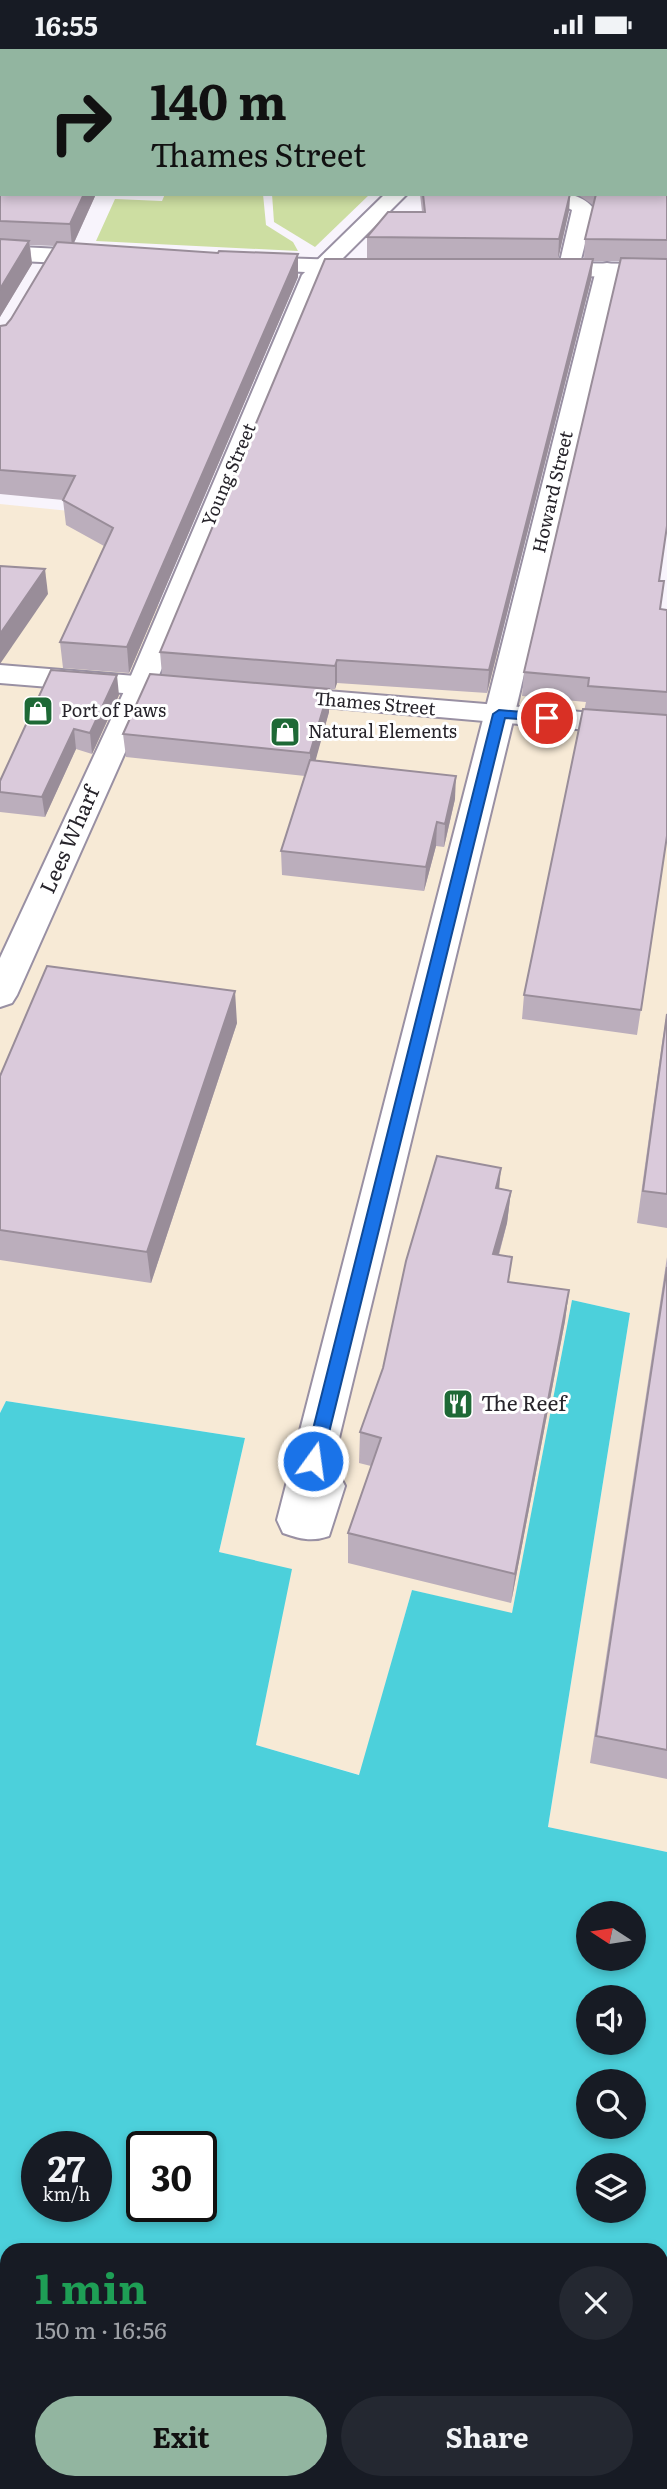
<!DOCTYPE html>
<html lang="en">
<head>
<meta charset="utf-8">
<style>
  :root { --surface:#171b24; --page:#242831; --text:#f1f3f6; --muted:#9ea1a6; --accent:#92b5a0 }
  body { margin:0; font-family:Literata,serif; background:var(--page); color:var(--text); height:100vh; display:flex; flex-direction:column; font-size:26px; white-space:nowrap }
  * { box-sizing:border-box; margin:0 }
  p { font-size:23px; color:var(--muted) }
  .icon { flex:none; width:38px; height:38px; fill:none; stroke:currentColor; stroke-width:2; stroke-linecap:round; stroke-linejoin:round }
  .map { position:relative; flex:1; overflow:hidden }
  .side { position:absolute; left:0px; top:2194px; width:668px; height:247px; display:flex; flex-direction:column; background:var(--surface); border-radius:21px 21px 0 0; box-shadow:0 4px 10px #0003 }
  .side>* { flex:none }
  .top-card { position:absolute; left:0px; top:0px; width:668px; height:147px; box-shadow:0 4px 10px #0003; background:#92b5a0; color:#111; overflow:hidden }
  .needle { width:46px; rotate:282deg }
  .controls { position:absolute; left:576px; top:1852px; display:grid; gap:14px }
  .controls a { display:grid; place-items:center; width:70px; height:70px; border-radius:50%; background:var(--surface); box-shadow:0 4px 10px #0003; font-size:35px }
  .speed { position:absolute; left:21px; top:2082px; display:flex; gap:14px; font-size:35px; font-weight:700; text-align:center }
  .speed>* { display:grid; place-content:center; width:91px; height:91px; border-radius:50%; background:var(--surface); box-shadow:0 4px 10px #0003; line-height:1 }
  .speed small { font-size:18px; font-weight:400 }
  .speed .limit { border:4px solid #111; border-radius:10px; background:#fff; color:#111 }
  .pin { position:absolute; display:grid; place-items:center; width:60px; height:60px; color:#fff; margin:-30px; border:4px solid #fff; border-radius:50%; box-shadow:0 2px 7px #0007 }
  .me { position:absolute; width:77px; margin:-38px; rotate:14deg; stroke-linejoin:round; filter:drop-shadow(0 0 5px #0008) }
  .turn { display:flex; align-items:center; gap:24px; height:147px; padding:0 35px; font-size:32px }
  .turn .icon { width:91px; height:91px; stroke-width:2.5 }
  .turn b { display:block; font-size:49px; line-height:60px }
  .round { display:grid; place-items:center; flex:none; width:74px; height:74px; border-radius:37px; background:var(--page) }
  .summary { display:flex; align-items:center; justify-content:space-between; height:119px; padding:0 35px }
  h1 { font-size:42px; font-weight:700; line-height:52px; color:#1e9e55 }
  .cta { display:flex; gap:14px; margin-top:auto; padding:14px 35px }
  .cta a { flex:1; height:80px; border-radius:42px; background:var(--accent); color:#111; font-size:28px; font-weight:700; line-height:80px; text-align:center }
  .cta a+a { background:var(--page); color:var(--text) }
  .status { display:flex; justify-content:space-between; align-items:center; height:49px; padding:0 35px; background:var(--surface); direction:ltr }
  .status svg { height:19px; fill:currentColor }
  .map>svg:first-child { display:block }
</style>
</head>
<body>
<div class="status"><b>16:55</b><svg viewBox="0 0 49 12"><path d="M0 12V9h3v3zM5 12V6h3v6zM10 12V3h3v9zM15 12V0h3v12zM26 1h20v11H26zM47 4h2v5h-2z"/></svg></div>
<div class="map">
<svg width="667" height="2440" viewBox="0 0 667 2440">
  <rect width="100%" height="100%" fill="#f8f4fc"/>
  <path fill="#f7ead6" d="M0,455L179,473L142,555L486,582L481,601L667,619V1803L548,1778L630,1264L572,1251L512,1565L412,1541L360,1726L256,1696L291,1521L219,1503L245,1389L6,1352L0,1364Z"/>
  <g fill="#cddea2">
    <path d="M128,0H522L122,2Z"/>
    <path d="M165,145H263L266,176L293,193L298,202L96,192L115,150L162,152Z"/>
    <path d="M272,145H370L315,198L274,173Z"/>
  </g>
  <path fill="#4cd0db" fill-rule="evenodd" d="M572,1251L630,1264L548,1778L667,1803V2440H0V1364L6,1352L245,1389L219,1503L292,1520L256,1696L359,1726L412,1541L512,1564ZM588,1864H634V1909H588ZM588,1948H634V1993H588ZM588,2032H634V2077H588ZM37,2098H96V2158H37ZM142,2098H201V2158H142ZM588,2116H634V2161H588ZM7,2202H662V2434H7Z"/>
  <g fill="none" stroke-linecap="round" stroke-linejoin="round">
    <g stroke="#9990a3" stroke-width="4">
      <g id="minor">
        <path d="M540,0H559L539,2Z"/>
        <path d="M385,145H407L323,229L155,636L17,946L12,954L0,958V909L127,636L302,226Z"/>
        <path d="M516,145C540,145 577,137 594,160L577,226H561L558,221L572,161L560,155L519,149Z"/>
        <path d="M607,214L615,216L618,221L518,651L331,1422L339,1425L345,1437L329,1487C312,1493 300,1490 283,1484L277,1471L488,651L596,221L599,216Z"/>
      </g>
    </g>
    <g stroke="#9990a3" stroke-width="4">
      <g id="major">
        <path d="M0,197L102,202L110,204L113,209L110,214L102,216L0,211Z"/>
        <path d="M246,208L374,212L382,214L385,219L382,224L374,226L238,220L235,215L238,210Z"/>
        <path d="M540,214L667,215V229L532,226L529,221L532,216Z"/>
        <path d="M0,616L197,632L207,635L212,641L207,647L197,650L0,634Z"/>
        <path d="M278,638L667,670V688L268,653L263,647L268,641Z"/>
      </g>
    </g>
    <use href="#minor" fill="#fff" fill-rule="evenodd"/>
    <use href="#major" fill="#fff" fill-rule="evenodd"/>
  </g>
  <g fill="#bbaebc">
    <path d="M667,0V479L659,532L660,560L667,561V787L637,986L522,970L524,946L586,653L522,647L524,623L620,212H593L591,231L487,644L337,634L335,640H329V663L315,711L455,750L444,798L436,797L424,842L282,826L281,802L305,727L126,708L123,685L162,626L160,603L367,210V188L422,163L420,145H570L569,162L558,210H584L585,190L593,156L577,145H667Z"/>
    <path d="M0,80L2,145H96L74,194L298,228L129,624L63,619L60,593L104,497L66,476L63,451L0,445V277L6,276L11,270L55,197L30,196L32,215L0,268Z"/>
    <path d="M119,646L92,705L76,700L45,768L0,763V732Z"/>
    <path d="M667,964V1179L637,1174L662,994Z"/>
    <path d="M237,974L151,1234L0,1211V1027Z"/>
    <path d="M499,1140L511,1142L507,1174L499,1206L509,1233L569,1241L565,1272L511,1554L348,1514V1484L371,1417L359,1414L360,1383Z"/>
    <path d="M667,1208V1730L590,1714Z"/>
  </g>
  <g fill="#998d99">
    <path d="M84,145H96L72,198L70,175Z"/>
    <path d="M570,145L569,162L558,211L559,190Z"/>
    <path d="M29,192L32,215L0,268V240Z"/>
    <path d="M298,205V228L129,624L127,598Z"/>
    <path d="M593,210L591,231L487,644L489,621Z"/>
    <path d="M45,520L48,545L0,615V585Z"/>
    <path d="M337,611V634L335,640V617Z"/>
    <path d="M117,626L119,646L92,705L90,684Z"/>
    <path d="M329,640V663L311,728L310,704Z"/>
    <path d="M74,680L76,700L45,768L42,748Z"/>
    <path d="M456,727L455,750L444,798L445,775Z"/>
    <path d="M437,773L436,797L424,842L426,818Z"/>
    <path d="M235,942L237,974L151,1234L147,1203Z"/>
    <path d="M501,1119L498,1151L496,1139Z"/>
    <path d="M511,1142L507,1174L490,1237L493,1205Z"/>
    <path d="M569,1241L565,1272L511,1554L515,1525Z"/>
  </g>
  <g fill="#dacadb" stroke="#998d99" stroke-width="2">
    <path d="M577,0H667V191L585,190L596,145H667V2H575Z"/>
    <path d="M0,80H2V145H84L70,175L0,172Z"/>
    <path d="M423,145H570L559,190L367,188L388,163H425Z"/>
    <path d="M0,190L29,192L0,240Z"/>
    <path d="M57,193L218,204L219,202L298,205L127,598L60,593L113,479L63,451L75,427L0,421V277L6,276L11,270Z"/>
    <path d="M621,209L667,210V477L659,532H664L660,560L667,561V643L588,637L589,629L524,623Z"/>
    <path d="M325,210H593L489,621L337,611L335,617L160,603Z"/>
    <path d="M0,517L45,520L0,585Z"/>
    <path d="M51,621L117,626L90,684L74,680L42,748L0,743V732Z"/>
    <path d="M150,625L329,640L310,704L123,685Z"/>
    <path d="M583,660L667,666V787L641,961L524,946Z"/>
    <path d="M310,711L456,727L445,775L437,773L426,818L281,802Z"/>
    <path d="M47,917L235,942L147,1203L0,1181V1027Z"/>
    <path d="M667,965V1145L643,1142Z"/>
    <path d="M437,1107L501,1119L496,1139L511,1142L493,1205L512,1208L508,1233L569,1241L515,1525L348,1484L381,1389L360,1383L383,1319L406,1212Z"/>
    <path d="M667,1218V1701L596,1687Z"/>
  </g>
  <path fill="#1a73e8" stroke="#114b97" stroke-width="2" d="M499,661L547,665L553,669L547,672L505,669L322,1412L319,1417H307L305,1412L493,665Z"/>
  <defs>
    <g id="shop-square" transform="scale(1.575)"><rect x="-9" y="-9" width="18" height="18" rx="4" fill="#1e6936" stroke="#fff"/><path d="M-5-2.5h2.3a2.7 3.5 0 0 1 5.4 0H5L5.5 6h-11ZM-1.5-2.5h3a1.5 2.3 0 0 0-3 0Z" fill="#fff"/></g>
    <g id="restaurant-square" transform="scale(1.575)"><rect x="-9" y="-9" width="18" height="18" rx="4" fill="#1e6936" stroke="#fff"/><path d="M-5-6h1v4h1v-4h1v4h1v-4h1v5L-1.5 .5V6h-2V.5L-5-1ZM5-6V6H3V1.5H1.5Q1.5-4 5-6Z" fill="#fff"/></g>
  </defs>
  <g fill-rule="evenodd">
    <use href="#shop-square" x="38" y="662"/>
    <use href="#shop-square" x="285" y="683"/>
    <use href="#restaurant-square" x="458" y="1355"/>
  </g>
  <g text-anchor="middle" stroke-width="6" stroke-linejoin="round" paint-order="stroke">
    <g font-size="18" fill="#27242b" stroke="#fff">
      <text transform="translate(229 426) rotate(-67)" y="6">Young Street</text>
      <text transform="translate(553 443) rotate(-77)" y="6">Howard Street</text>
      <text transform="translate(375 655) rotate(5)" y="6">Thames Street</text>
    </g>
    <g font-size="18" fill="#27242b" stroke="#fff" text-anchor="start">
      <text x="61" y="668">Port of Paws</text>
      <text x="308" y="689">Natural Elements</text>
    </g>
    <g font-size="21" fill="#27242b" stroke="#fff">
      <text transform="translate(70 791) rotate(-66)" y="7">Lees Wharf</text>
    </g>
    <g font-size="21" fill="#27242b" stroke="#fff" text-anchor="start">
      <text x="481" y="1362">The Reef</text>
    </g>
  </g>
</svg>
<div class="controls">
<a><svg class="needle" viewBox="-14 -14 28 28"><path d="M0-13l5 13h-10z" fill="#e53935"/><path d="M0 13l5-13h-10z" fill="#9ea1a6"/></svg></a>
<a><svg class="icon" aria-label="sound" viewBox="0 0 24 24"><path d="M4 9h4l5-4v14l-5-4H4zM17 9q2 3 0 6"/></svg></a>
<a><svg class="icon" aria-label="search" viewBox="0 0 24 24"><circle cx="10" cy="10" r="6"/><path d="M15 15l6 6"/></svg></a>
<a><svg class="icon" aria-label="layers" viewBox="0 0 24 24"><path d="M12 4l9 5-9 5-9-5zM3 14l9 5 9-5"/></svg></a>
</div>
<div class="speed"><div>27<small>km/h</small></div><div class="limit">30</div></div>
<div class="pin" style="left:547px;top:669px;background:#d93025"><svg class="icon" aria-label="arrive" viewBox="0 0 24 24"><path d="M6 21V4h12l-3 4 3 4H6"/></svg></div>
<svg class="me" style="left:313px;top:1412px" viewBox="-20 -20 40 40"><circle r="17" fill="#1a73e8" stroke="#fff" stroke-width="3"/><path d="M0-11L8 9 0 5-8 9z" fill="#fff"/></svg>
<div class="top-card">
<div class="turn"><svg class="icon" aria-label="right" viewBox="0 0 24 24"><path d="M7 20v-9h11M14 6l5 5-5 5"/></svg><div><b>140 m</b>Thames Street</div></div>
</div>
<section class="side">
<div class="summary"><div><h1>1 min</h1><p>150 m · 16:56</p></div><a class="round"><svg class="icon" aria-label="close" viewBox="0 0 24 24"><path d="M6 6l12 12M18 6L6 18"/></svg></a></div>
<div class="cta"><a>Exit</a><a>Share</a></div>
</section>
</div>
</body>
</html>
